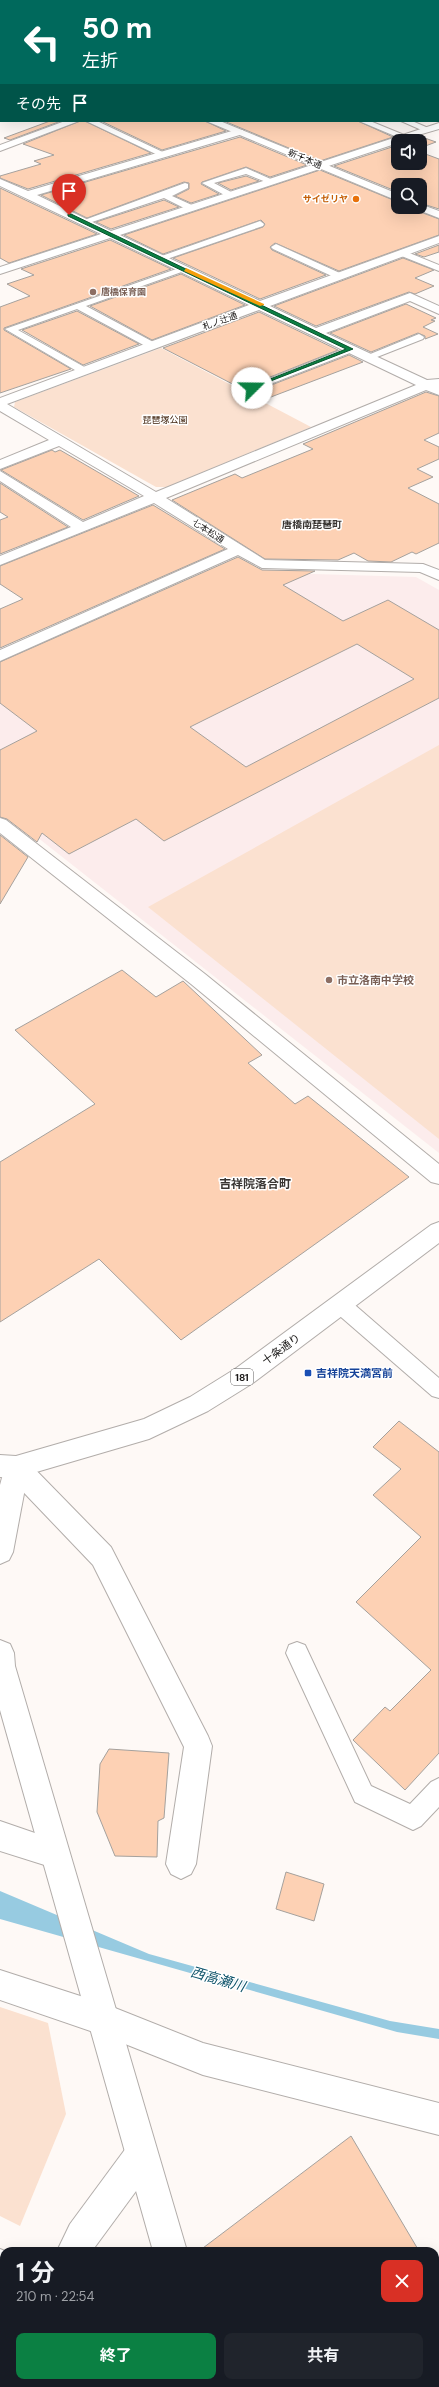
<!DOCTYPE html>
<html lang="ja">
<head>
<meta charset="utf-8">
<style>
  :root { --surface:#171b24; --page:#20242c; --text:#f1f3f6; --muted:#9ea1a6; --accent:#0b8043 }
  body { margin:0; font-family:"DM Sans","Noto Sans JP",sans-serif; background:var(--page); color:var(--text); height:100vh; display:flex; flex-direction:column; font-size:15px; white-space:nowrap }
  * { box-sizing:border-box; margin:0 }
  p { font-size:13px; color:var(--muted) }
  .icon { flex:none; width:22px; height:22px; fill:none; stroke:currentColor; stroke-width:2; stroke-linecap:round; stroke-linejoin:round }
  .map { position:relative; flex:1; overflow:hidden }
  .side { position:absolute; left:0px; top:2247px; width:439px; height:140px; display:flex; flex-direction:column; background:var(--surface); border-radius:12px 12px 0 0; box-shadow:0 4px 16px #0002 }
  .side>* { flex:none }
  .hud { position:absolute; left:0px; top:0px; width:439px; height:122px; box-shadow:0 4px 16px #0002; background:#00695c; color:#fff; overflow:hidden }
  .tools { position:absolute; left:391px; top:134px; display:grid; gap:8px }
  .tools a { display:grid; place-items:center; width:36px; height:36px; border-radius:8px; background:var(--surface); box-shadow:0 4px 16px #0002; font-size:20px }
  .pin { position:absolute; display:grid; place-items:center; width:34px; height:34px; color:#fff; margin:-41px -17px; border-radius:50% 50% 50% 0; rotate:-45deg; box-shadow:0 0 4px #0007 }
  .pin .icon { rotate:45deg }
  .me { position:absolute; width:44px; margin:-22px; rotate:68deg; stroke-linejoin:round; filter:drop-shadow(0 0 3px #0008) }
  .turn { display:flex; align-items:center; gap:14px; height:84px; padding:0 16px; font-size:18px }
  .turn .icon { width:52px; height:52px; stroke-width:2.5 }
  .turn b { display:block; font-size:28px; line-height:34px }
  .then { display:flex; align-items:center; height:38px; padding:0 16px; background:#0003; gap:8px; font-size:15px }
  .round { display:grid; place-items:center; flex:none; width:42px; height:42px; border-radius:8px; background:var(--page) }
  .overview { display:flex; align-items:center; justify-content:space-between; height:68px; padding:0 16px }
  h1 { font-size:24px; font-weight:700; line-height:30px }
  .primary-button { display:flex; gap:8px; margin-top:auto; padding:8px 16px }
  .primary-button a { flex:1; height:46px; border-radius:8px; background:var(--accent); color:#fff; font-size:16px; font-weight:700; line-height:46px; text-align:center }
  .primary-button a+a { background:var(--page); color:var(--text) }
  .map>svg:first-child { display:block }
</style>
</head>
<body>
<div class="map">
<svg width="439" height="2387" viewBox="0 0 439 2387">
  <rect width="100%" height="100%" fill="#fef9f6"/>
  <path fill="#fcecec" d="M279,573L416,577L439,590V1153L0,808V667Z"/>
  <g fill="#fbe1d0">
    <path d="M161,348L311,427L167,487H156L14,407L15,402Z"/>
    <path d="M439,745V1139L148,907Z"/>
    <path d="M0,2007L48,2023L66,2114L20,2226L0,2216Z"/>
  </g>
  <path fill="#97cbe1" d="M0,1891L149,1954L390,2021L439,2029V2039L397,2032L0,1919Z"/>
  <g fill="#fdd1b4" stroke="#a5a19d" fill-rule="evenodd">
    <path d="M50,121H61L10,140L4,138Z"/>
    <path d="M80,121H85L151,153L28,189L0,178V176L41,164L34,161L54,155L23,144Z"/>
    <path d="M101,121H205L226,131L162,150Z"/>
    <path d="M224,121H358L393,137L320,161Z"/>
    <path d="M419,136L436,142L420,148V141H403Z"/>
    <path d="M240,137L307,165L270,177L246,167L202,182L201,184L219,194L191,203L175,196L189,189V183L184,182L87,218L41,195Z"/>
    <path d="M398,145V163H420V152L439,159V209L420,203V185H398V192L334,166Z"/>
    <path d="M320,170L398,202V207H414L415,210L439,219V235L339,271L275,243L270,247L272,250L326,275L260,299L173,258L263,227L265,224L261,220L163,254L124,235Z"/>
    <path d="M246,176L259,181L231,190L218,183Z"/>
    <path d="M0,188L97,234L9,263L0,258Z"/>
    <path d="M164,200L179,207L111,229L96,222Z"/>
    <path d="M110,240L171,269L4,328V330L71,369L0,393V307L30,296L7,284L34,275L21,269Z"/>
    <path d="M439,245V252L424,257L415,254Z"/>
    <path d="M403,258L434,270L415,278L434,286L415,294L409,292L316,326L274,306Z"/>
    <path d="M181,274L245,305L152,340L90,306Z"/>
    <path d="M406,304L436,318L431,320L435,321L423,327L438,334L425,339V336L418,333L371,352L330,333Z"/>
    <path d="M77,311L139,344L83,365L22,330Z"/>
    <path d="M259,312L338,350L245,387L246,391L163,348Z"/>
    <path d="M349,355L363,362L263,400L247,392L256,391Z"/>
    <path d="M426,392L439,396V433L424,440L439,447V459L417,469L433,477L408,488L439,504V543L416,554L412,552L391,562L368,561L354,553L338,560L265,559L172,500L235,474L242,478L313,449L303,444Z"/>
    <path d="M52,450L55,452L60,450L139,496L83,520L1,470Z"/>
    <path d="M0,483L68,527L0,554V520L8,517L0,512Z"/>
    <path d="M153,505L225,549L0,648V609L23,599L0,584V566Z"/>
    <path d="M238,557L262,570L315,571L283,585L343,621L388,600L439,630V698L164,841L136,819L69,854L42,833L37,842L7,819L0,817V750L37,731L0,703V662ZM357,644L414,679L246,767L190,727Z"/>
    <path d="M0,835L28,857L0,904Z"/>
    <path d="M122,970L156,997L183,981L262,1055L248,1063L295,1104L308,1096L409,1177L181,1340L99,1259L0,1322V1162L95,1104L15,1030Z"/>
    <path d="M399,1421L439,1452V1753L405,1790L353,1740L385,1707L390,1711L431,1670L356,1602L421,1537L373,1495L401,1469L373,1447Z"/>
    <path d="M109,1749L169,1753L164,1818L158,1821L157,1857L115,1856L97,1812L100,1764Z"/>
    <path d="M286,1872L324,1884L314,1921L276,1909Z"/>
    <path d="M351,2136L419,2251H199Z"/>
  </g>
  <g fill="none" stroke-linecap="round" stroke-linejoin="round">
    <g stroke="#b2adaa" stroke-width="2">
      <g id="lane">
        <path d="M86,121H97L169,155L162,157Z"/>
        <path d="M359,121H370L409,137L402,139Z"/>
        <path d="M401,121H412L433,130L426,132Z"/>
        <path d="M246,168L275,181L271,184L246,174L214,183L233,193L234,195L230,198L202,183Z"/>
        <path d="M185,183L188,184V188L172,196L194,206V210H188L164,198L86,224L79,222Z"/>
        <path d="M260,221L264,224L263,226L164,260L156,258Z"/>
        <path d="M276,244L342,274L344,276L336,278L273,249L271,247Z"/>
        <path d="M402,250L439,265V271L399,255L397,253Z"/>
        <path d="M182,267L190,269L86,306L157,344V348H149L77,309L18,330L88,369V373H80L5,329Z"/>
        <path d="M419,334L424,337L423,339L372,359H364L363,357Z"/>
        <path d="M351,346L356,349L355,351L255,390H247L246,388Z"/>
        <path d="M341,1297L348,1299L439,1378V1398L432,1396L334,1311L331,1305L334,1299Z"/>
        <path d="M297,1642L305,1645L371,1786L410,1804L431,1782L439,1778V1807L421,1826L413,1830L355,1802L286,1653L289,1645Z"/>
      </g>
    </g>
    <g stroke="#b2adaa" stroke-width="2">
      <g id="street">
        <path d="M49,0H61L49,1Z"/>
        <rect x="135" y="0" width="11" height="1"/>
        <rect x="352" y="0" width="12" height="1"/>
        <rect x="0" y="11" width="1" height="6"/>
        <path d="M438,21L439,22V28L438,27Z"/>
        <rect x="438" y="87" width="1" height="6"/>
        <path d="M65,121H79L0,151V145Z"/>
        <path d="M439,123V129L398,141V143L120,235L260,301L439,236V243L270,306L316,328L410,293L439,306V314L410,301L326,333L427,380L439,379V395L426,390L166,498L265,560L423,564L439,570V580L420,572L262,568L238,555L0,661V650L228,549L154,503L0,565V556L71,527L0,481V471L83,522L144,496L59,446L0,469V460L49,440L0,411V398L249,305L110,238L0,274V267L101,234L0,186V179L28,191L235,130H243V134L37,195L111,231ZM259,310L416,385L156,492L7,404Z"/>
        <path d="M0,818L6,820L205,974L439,1164V1184L431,1182L191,984L0,833Z"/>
        <path d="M16,1456L25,1459L111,1547L208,1736L212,1746L196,1864L191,1874L181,1879L171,1874L166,1864L184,1747L93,1565L7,1475L3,1467L7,1459Z"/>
        <path d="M0,1821L64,1843L69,1853L64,1863L54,1868L0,1851Z"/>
        <path d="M0,1970L105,2004L203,2043L439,2103V2135L203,2075L105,2036L0,2000Z"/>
        <path d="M141,2140L153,2144L157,2156L153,2168L92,2251H57L70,2224L129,2144Z"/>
        <path d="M0,2249L5,2251L4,2285L0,2283Z"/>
        <path d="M4,2368V2383H28L27,2387H0V2369Z"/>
      </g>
    </g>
    <g stroke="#b2adaa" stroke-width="2">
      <g id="secondary">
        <path d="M0,32L1,33V39L0,38Z"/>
        <path d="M206,121H220L398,194V201Z"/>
        <path d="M420,204L439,211V218L416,209L415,207H420Z"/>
        <path d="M16,1456L25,1459L29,1467L13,1552L9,1560L0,1564V1485L7,1459Z"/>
        <path d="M0,1640L10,1644L14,1653L15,1666L187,2251H153L0,1710Z"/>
        <path d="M191,2383H227L229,2387H193Z"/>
      </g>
    </g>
    <g stroke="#b2adaa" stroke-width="2">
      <path id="primary" d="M439,1222V1243L253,1383L208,1411L149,1439L16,1478L0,1477V1455L16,1456L144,1419L190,1397L235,1369L431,1225Z"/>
    </g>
    <g stroke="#b2adaa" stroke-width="2">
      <g id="highway">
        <path d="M196,0H207L196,1Z"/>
        <path d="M223,0H234L223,1Z"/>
        <rect x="0" y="68" width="1" height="6"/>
      </g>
    </g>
    <use href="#lane" fill="#fff" fill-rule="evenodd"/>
    <use href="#street" fill="#fff" fill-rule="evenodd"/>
    <use href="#secondary" fill="#fff" fill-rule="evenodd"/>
    <use href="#primary" fill="#fff" fill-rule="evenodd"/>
    <use href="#highway" fill="#fff" fill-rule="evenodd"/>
  </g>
  <path fill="#0b8043" stroke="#07532c" d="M68,214H71L353,349L250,389V387L346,349L68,216Z"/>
  <path fill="#f59e0b" d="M186,268L264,304V305L260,306L184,271Z"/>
  <circle fill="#e8710a" stroke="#fff" stroke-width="1.5" cx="356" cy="199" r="4"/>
  <g fill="#8d6e63" stroke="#fff" stroke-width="1.5">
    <circle cx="93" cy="292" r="4"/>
    <circle cx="329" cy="980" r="4"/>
  </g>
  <rect fill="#1a4fb4" stroke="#fff" stroke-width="1.5" x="304" y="1369" width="8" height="8" rx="2"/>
  <g text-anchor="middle" stroke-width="3" stroke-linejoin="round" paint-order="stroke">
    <g font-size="9" fill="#1a1817" stroke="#fff">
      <text transform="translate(305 159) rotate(23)" y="3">新千本通</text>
      <text transform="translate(220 321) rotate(-20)" y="3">札ノ辻通</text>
      <text transform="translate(208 531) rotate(33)" y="3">七本松通</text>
    </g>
    <g font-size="9" font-weight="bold" fill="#c56008" stroke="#fff" text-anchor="end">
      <text x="348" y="202">サイゼリヤ</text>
    </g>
    <g font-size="9" font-weight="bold" fill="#785e54" stroke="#fff" text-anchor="start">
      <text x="101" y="295">唐橋保育園</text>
    </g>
    <g font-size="9" fill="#3e210b" stroke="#fff">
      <text x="165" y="423">琵琶塚公園</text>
    </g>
    <g font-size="10" font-weight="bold" fill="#393532" stroke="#fff">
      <text x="312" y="528">唐橋南琵琶町</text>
    </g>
    <rect fill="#fff" stroke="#5f5d5d" stroke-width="1" x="231" y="1369" width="22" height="16" rx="3"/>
    <g font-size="10" font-weight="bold" fill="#1a1817">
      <text x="242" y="1381">181</text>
    </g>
    <g font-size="11" font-weight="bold" fill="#785e54" stroke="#fff" text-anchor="start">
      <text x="337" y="984">市立洛南中学校</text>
    </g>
    <g font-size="11" fill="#1a1817" stroke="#fff">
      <text transform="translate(281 1349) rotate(-36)" y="4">十条通り</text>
    </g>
    <g font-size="11" font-weight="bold" fill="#164399" stroke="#fff" text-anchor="start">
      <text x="316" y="1377">吉祥院天満宮前</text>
    </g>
    <g font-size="12" font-weight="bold" fill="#393532" stroke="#fff">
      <text x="255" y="1188">吉祥院落合町</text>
    </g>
    <g font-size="14" font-style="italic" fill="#0f546b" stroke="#fff">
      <text transform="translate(218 1979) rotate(16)" y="5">西高瀬川</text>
    </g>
  </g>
</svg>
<div class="tools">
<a><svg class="icon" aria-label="sound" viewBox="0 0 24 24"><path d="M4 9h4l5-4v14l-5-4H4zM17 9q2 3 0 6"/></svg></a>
<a><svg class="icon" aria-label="search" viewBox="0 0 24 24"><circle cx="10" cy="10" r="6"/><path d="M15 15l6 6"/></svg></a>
</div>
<div class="pin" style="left:69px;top:215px;background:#d93025"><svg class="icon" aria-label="arrive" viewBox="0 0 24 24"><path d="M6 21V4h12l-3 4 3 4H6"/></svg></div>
<svg class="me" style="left:252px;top:388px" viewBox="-20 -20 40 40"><circle r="19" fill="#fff"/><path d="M0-13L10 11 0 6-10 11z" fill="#0b8043"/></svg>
<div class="hud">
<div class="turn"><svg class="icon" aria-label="left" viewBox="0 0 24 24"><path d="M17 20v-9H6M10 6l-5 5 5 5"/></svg><div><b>50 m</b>左折</div></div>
<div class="then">その先<svg class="icon" aria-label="arrive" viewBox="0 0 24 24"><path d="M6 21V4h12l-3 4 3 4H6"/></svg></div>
</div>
<section class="side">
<div class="overview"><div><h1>1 分</h1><p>210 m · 22:54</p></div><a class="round" style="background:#d93025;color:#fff"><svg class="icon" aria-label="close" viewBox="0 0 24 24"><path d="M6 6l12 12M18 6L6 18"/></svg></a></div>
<div class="primary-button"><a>終了</a><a>共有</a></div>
</section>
</div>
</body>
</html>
